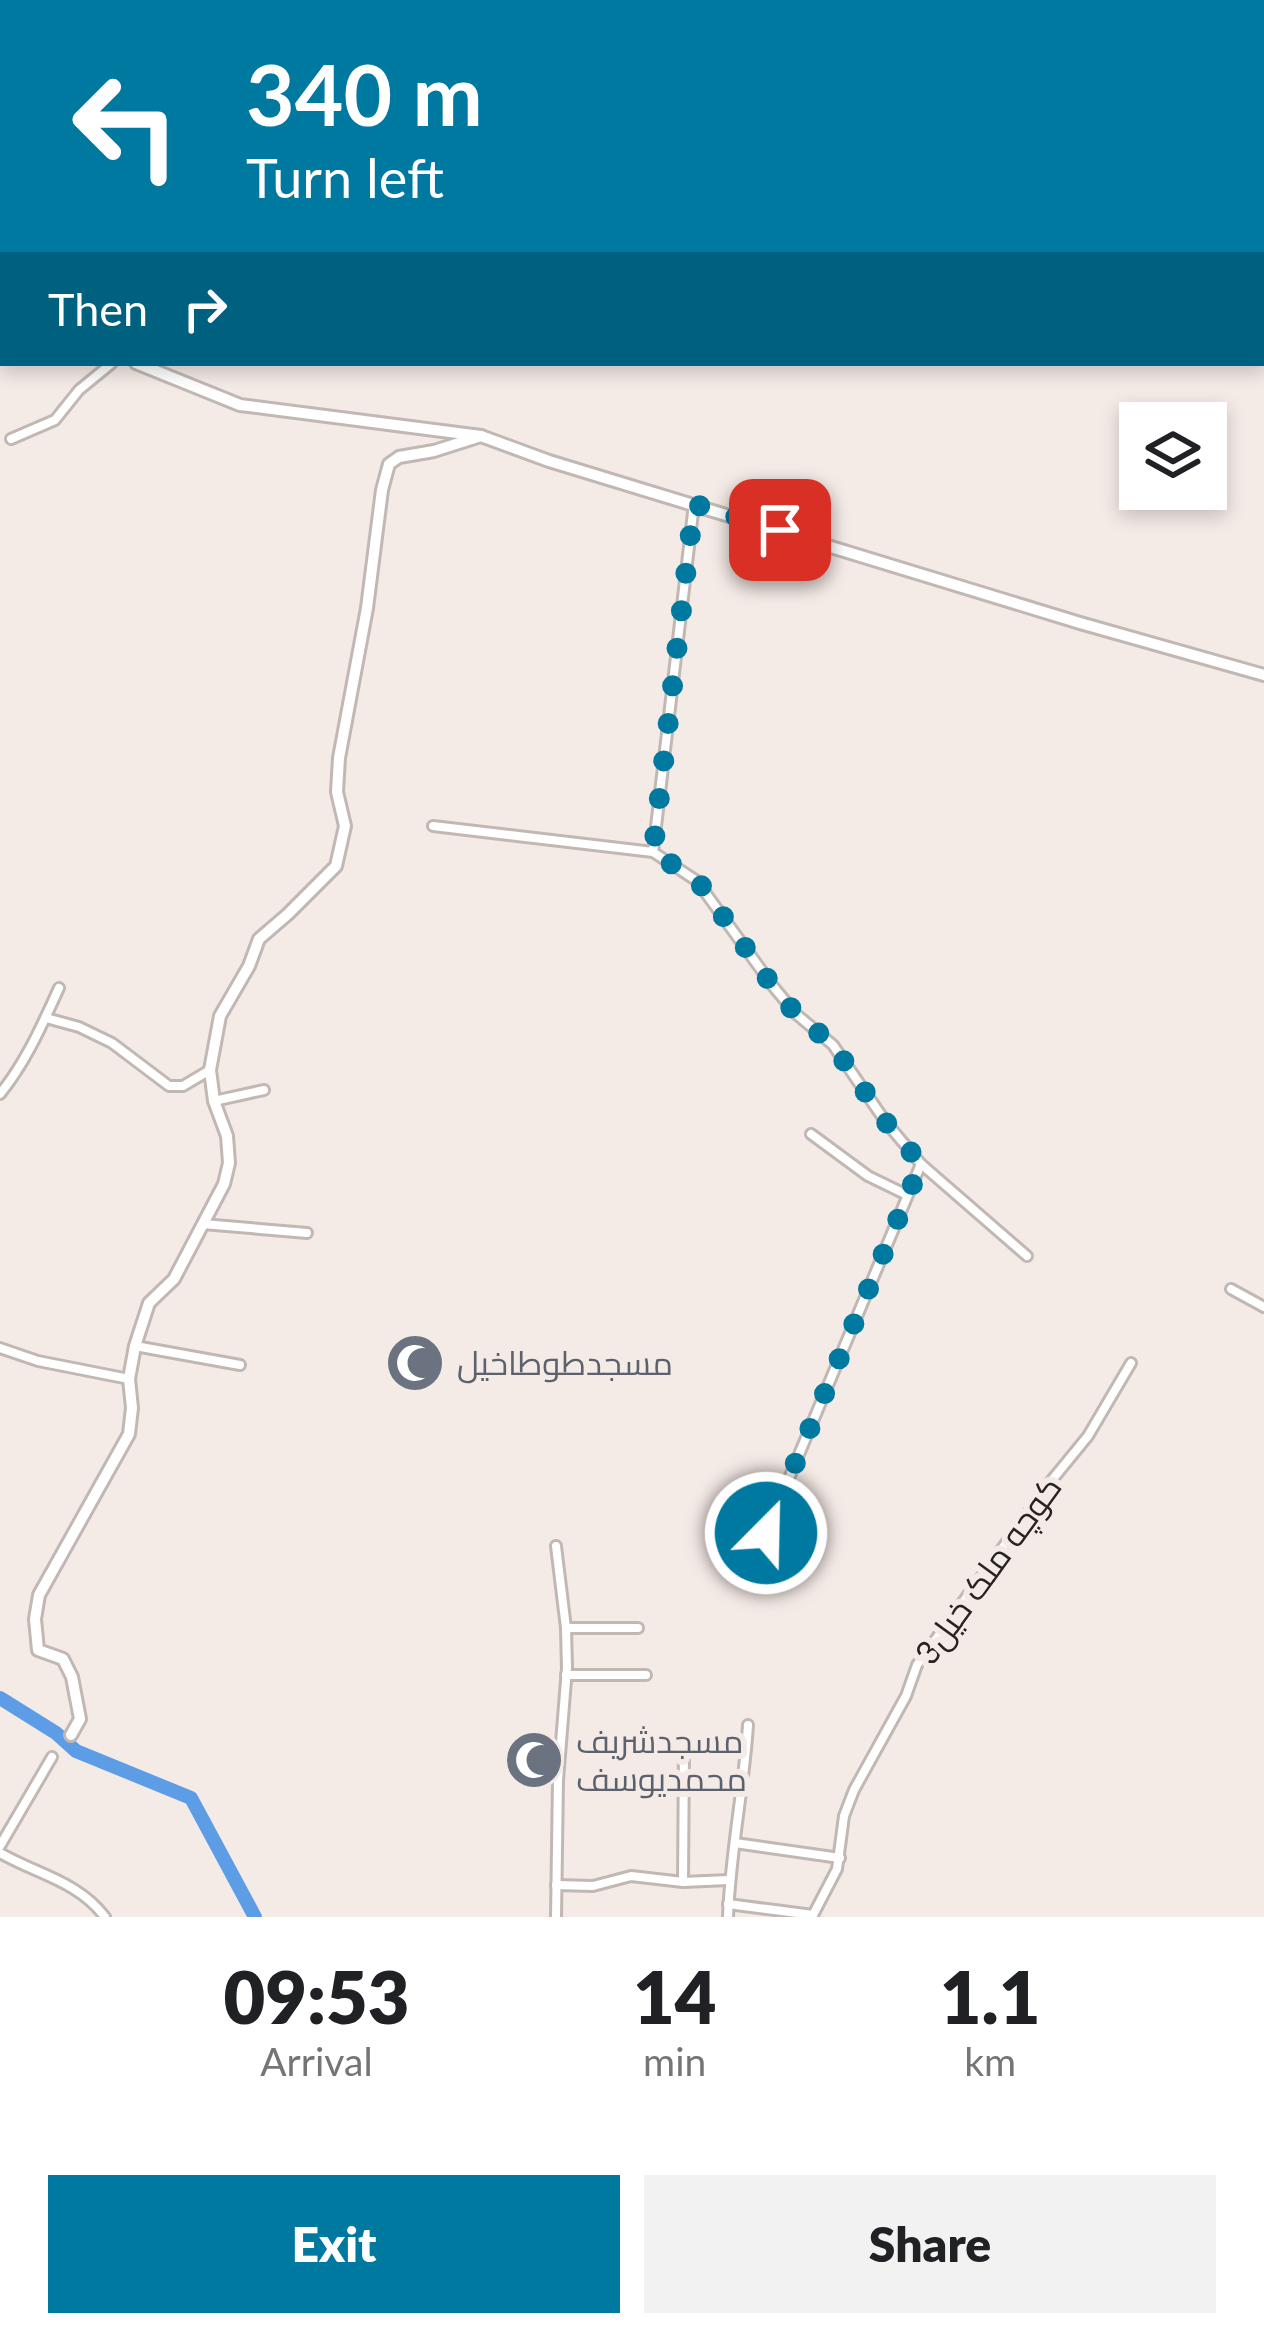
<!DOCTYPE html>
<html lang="en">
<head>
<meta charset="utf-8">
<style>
  :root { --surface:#fff; --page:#f2f2f2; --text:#202124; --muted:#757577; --accent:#0079a1 }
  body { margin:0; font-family:Lato,Cairo,sans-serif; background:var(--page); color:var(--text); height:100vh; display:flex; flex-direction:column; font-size:45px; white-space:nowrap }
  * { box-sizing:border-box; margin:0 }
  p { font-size:39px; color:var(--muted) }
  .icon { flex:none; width:66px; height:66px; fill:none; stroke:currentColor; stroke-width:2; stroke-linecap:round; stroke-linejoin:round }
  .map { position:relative; height:1917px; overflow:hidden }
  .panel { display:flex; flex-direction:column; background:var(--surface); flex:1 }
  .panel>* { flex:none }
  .top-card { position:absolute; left:0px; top:0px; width:1266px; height:366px; box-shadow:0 6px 18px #0003; background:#0079a1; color:#fff; overflow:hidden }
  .controls { position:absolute; left:1119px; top:402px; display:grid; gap:24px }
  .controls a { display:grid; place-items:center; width:108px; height:108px; border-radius:0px; background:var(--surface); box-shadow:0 6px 18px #0003; font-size:60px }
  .pin { position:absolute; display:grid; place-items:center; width:102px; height:102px; color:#fff; margin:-51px; border-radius:24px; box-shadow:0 6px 18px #0006 }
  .me { position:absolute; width:132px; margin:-66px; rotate:23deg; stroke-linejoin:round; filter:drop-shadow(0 0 9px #0008) }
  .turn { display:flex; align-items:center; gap:42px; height:252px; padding:0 48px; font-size:54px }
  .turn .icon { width:156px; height:156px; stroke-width:2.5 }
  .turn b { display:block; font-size:84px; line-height:102px }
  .then { display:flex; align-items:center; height:114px; padding:0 48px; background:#0003; gap:24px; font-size:45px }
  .eta { display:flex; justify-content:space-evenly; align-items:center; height:204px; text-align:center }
  .eta b { font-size:72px; font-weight:800; line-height:84px }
  .button { display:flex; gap:24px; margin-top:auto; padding:24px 48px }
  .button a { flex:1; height:138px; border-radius:0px; background:var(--accent); color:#fff; font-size:48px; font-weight:800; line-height:138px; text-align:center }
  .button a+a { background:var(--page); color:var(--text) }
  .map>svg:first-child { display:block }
</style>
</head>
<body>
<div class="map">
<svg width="1264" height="1917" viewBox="0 0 1264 1917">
  <rect width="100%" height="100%" fill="#f4eae6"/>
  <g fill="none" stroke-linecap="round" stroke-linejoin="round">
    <path stroke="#5d9de6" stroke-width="14" d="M0,1698L56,1733L76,1751L191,1798L255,1917"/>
    <g stroke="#c1b8b4" stroke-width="14">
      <g id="minor">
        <path d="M36,3L37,0"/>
        <path d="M0,87L3,81"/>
        <path d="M11,439L55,420L79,390L112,363"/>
        <path d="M433,826L653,852L697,881L772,985L796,1014L833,1045L885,1121L921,1164L1027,1256"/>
        <path d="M653,852L694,504"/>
        <path d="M46,1018L79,1027L112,1043L169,1086H183L210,1070"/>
        <path d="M0,1094C26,1062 42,1025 59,988"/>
        <path d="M214,1101L264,1090"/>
        <path d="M811,1134L868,1176L907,1195"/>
        <path d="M203,1224L307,1233"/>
        <path d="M1231,1289L1264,1307"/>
        <path d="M135,1346L240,1365"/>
        <path d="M0,1348L38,1361L129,1379"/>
        <path d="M766,1533L921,1164"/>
        <path d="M556,1546L566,1628L567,1668L558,1780L556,1917"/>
        <path d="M566,1628H638"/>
        <path d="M566,1675H646"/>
        <path d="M735,1843L840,1858"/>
        <path d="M0,1846L52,1757"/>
        <path d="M0,1853C36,1874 78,1881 105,1917"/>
        <path d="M683,1882L684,1746"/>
        <path d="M556,1885L593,1886L631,1876L683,1882L729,1880"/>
        <path d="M728,1904L813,1915"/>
        <path d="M728,1917C730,1853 744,1789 748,1725"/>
        <path d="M812,1917L837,1869L844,1816L854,1790L906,1696L917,1665L1052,1480L1088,1436L1131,1363"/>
      </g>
    </g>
    <g stroke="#c1b8b4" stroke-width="16">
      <g id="tertiary">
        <path d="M0,307L3,308"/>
        <path d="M136,363L240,405L481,436L549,461L1080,623L1264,675"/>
        <path d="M71,1735L80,1719L72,1677L63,1659L38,1650L35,1619L39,1595L129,1434L132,1408L129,1379L135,1346L149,1303L174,1279L224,1184L229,1163L227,1136L214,1101L210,1070L220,1016L249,966L259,939L288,914L336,866L345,826L337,792L339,758L367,608L382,490L389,464L399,457L434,451L481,436"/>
      </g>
    </g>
    <use href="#minor" stroke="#fff" stroke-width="8"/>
    <use href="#tertiary" stroke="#fff" stroke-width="10"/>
  </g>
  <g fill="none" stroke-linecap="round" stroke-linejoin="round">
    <path stroke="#0079a1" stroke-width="21" stroke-dasharray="0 37.8" d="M766,1533L921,1164L885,1121L833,1045L796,1014L772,985L698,881L653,852L694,504L780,530"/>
  </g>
  <defs>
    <g id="mosque-disc" transform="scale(3)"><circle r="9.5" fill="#6b7280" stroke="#f4eae6"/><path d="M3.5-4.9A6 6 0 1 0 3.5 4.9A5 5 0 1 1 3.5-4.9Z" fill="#fff"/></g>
  </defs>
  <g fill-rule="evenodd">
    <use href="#mosque-disc" x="415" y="1363"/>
    <use href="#mosque-disc" x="534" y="1760"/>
  </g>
  <g text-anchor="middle" stroke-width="12" stroke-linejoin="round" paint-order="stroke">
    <g font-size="33" fill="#5b616d" stroke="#f4eae6" text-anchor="start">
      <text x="457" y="1375">مسجدطوطاخیل</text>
      <text x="576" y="1753">مسجدشریف<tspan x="576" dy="38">محمدیوسف</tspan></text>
    </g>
    <g font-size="33" fill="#272322" stroke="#f4eae6">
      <text transform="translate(988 1570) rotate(-54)" y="12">کوچه ملک خیل3</text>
    </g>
  </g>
</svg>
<div class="controls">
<a><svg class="icon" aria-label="layers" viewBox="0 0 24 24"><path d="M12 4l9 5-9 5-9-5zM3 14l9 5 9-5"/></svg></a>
</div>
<div class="pin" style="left:780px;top:530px;background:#d93025"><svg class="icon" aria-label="arrive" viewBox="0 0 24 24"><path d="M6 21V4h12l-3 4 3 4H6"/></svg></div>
<svg class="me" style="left:766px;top:1533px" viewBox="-20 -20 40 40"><circle r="17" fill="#0079a1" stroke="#fff" stroke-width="3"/><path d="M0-11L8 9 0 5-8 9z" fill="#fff"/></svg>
<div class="top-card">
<div class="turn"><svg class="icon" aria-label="left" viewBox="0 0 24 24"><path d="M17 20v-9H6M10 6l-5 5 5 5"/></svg><div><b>340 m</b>Turn left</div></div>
<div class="then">Then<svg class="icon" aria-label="right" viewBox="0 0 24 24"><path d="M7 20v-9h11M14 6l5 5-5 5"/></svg></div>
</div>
</div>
<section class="panel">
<div class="eta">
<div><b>09:53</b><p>Arrival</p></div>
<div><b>14</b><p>min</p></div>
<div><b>1.1</b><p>km</p></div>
</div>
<div class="button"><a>Exit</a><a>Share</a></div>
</section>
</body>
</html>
